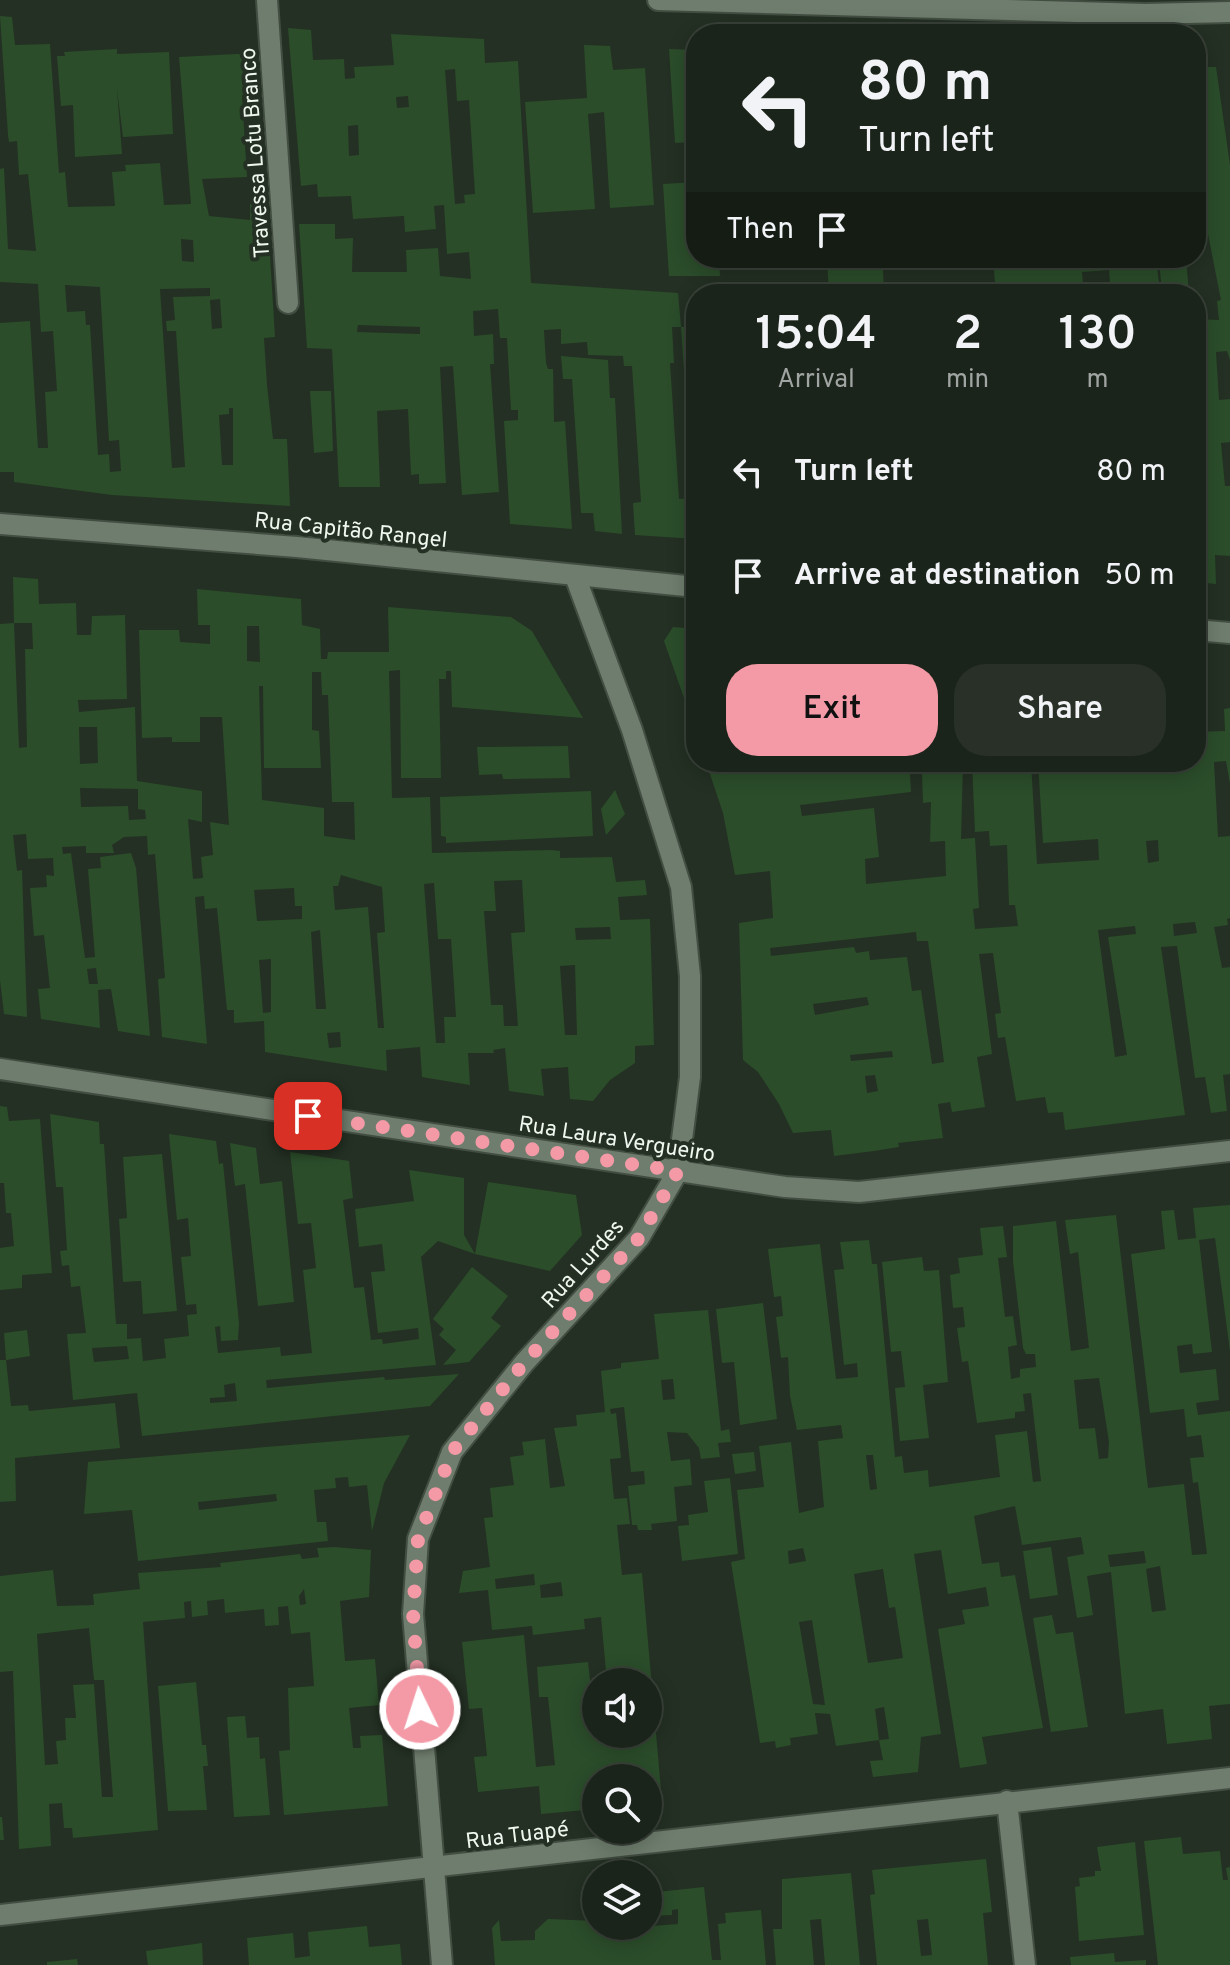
<!DOCTYPE html>
<html lang="en">
<head>
<meta charset="utf-8">
<style>
  :root { --surface:#1b241a; --page:#283027; --text:#f1f3f6; --muted:#a0a4a2; --line:#394139; --accent:#f49aa7 }
  body { margin:0; font-family:Overpass,sans-serif; background:var(--page); color:var(--text); height:100vh; display:flex; flex-direction:column; font-size:30px; white-space:nowrap }
  * { box-sizing:border-box; margin:0 }
  p { font-size:26px; color:var(--muted) }
  .icon { flex:none; width:44px; height:44px; fill:none; stroke:currentColor; stroke-width:2; stroke-linecap:round; stroke-linejoin:round }
  .map { position:relative; flex:1; overflow:hidden }
  .details { position:absolute; left:686px; top:284px; width:520px; height:488px; display:flex; flex-direction:column; background:var(--surface); border-radius:32px; box-shadow:0 4px 20px #0003,0 0 0 2px var(--line) }
  .details>* { flex:none }
  .hud { position:absolute; left:686px; top:24px; width:520px; height:244px; border-radius:32px; box-shadow:0 4px 20px #0003,0 0 0 2px var(--line); background:#1b241a; color:var(--text); overflow:hidden }
  .tools { position:absolute; left:582px; top:1668px; display:grid; gap:16px }
  .tools a { display:grid; place-items:center; width:80px; height:80px; border-radius:50%; background:var(--surface); box-shadow:0 4px 20px #0003,0 0 0 2px var(--line); font-size:40px }
  .pin { position:absolute; display:grid; place-items:center; width:68px; height:68px; color:#fff; margin:-34px; border-radius:16px; box-shadow:0 4px 12px #0006 }
  .me { position:absolute; width:88px; margin:-44px; rotate:356deg; stroke-linejoin:round; filter:drop-shadow(0 0 6px #0008) }
  .turn { display:flex; align-items:center; gap:28px; height:168px; padding:0 40px; font-size:36px }
  .turn .icon { width:104px; height:104px; stroke-width:2.5 }
  .turn b { display:block; font-size:56px; line-height:68px }
  .then { display:flex; align-items:center; height:76px; padding:0 40px; background:#0003; gap:16px; font-size:30px }
  .eta { display:flex; justify-content:space-evenly; align-items:center; height:136px; text-align:center }
  .eta b { font-size:48px; font-weight:600; line-height:56px }
  .button { display:flex; gap:16px; margin-top:auto; padding:16px 40px }
  .button a { flex:1; height:92px; border-radius:32px; background:var(--accent); color:#111; font-size:32px; font-weight:600; line-height:92px; text-align:center }
  .button a+a { background:var(--page); color:var(--text) }
  ul { padding:0; list-style:none }
  li { display:flex; align-items:center; gap:24px; height:104px; padding:0 40px }
  li div { flex:1 }
  li b { display:block; font-size:30px }
  li em { font-style:normal }
  .map>svg:first-child { display:block }
</style>
</head>
<body>
<div class="map">
<svg width="1230" height="1965" viewBox="0 0 1230 1965">
  <rect width="100%" height="100%" fill="#243023"/>
  <g fill="#2b4d2a" fill-rule="evenodd">
    <path d="M0,16L12,17L15,45L50,44L59,173L65,172L68,207L115,206L112,172L126,171L125,165L160,163L164,205L191,204L179,57L258,53L261,94L242,95L247,177L202,179L209,216L250,220V204L267,206L275,337L264,338L267,385L273,439H287L290,506L112,495L14,482V472H0V323L30,321L38,448H48L45,392L57,391L53,331L41,332L38,284L0,282V169L4,168L8,249L36,251L28,174L19,175L17,141L9,142L8,135ZM181,239L193,240L194,262L182,261ZM65,285L100,287L109,441L119,440L121,471L110,472L109,454L98,455L90,325H86L85,311L67,312ZM210,288V296L173,297L175,320L166,321L167,331H176L185,467L172,468L160,289ZM220,299L222,328L212,329L210,300ZM229,408H233V465H222L219,415L229,414Z"/>
    <path d="M288,28L311,30L313,60L344,59L345,79L355,78L354,67L394,65L391,34L484,39L485,63L518,61L531,283L678,293L681,327H672L674,363H670L679,499L693,498L696,539L635,535L633,503L641,502L632,366H624L623,356L588,355L587,342L561,344V329L544,330L546,363L548,369H553L554,422L565,421L572,529L510,524L504,421L518,420V410H511L507,338H500L498,309L473,311L474,336L493,334L494,364H490L499,492L462,495L453,366L440,367L446,483L419,484V474L411,475L408,409L377,411L380,487H339L332,349L307,348L299,224H335V239L353,238L352,272H407L406,250L438,248L440,276L471,279L469,252L447,254L444,205L434,206L436,229L405,232L404,216L353,219L351,196L318,197L317,184L301,186ZM455,69L457,101L469,100L475,194L464,195L465,203L455,204L445,70ZM408,96L409,107L397,108L396,97ZM358,125L359,155L349,156L348,126ZM358,325L420,327V334L357,332Z"/>
    <path d="M584,45L610,46L613,70L645,68L654,205L610,208L604,112L588,114L595,209L533,213L525,102L587,98Z"/>
    <path d="M117,49V54L169,52L173,134L123,137L117,89L122,154L75,157L73,105L61,106L57,56H65L64,52Z"/>
    <path d="M669,49L696,50V142L675,143Z"/>
    <path d="M1196,67H1216L1230,165V360L1227,351L1216,352L1219,400L1230,399V442L1221,443L1225,486H1230V556L1215,555L1216,584L1196,582V319L1219,320L1217,301L1221,300L1207,229L1206,236L1196,237Z"/>
    <path d="M696,182V258H719L720,276H669L663,184Z"/>
    <path d="M783,258H811V260L783,262Z"/>
    <path d="M827,258H840L841,267L883,270L884,294H829Z"/>
    <path d="M913,258H943V264L923,266Z"/>
    <path d="M993,258H1156L1159,283L1141,284L1142,294H1111L1109,270L1082,272L1084,294H1009L1008,282L995,283Z"/>
    <path d="M1159,258H1186L1189,294H1162Z"/>
    <path d="M720,289L761,292V294H720Z"/>
    <path d="M681,327H696V459L690,458Z"/>
    <path d="M561,356L608,360L610,398H615L622,534L595,531L593,513H581L572,379H563Z"/>
    <path d="M310,391H331L333,451L314,453Z"/>
    <path d="M13,577L38,579L39,604L76,603L77,635H91L92,616L125,615L127,699L78,700L79,712L135,707L137,781L202,791V822L188,819L193,879L203,878L201,857L213,855L210,822L229,825L222,717H200V742H172V737L142,738L139,630H179L180,642L210,644V625H198L197,589L301,599L302,625L320,629L321,659H327L328,652H389L388,607L511,617L532,631L583,718L452,707L451,671H446V679H439L441,778H401L400,670L389,671L392,798L430,797L432,853L551,850L560,851V858L612,857L616,882L645,880L647,895L618,897L620,920L650,919L654,1045L635,1046V1063L610,1080L593,1101L570,1099L568,1067L541,1069L544,1096L509,1091L505,1048L493,1050L494,1053H468L470,1085L422,1077L420,1047L386,1050L387,1071L265,1052L264,1021L234,1023V1010H227L217,908L205,909L204,896L195,897L207,1044L162,1037L158,979L165,978L155,854L148,855L147,836L124,837L112,845L114,853H86V846L62,847L63,854L71,853L85,958L95,957L88,869L101,868L100,857L131,853L136,868L150,1036L118,1031L111,989L98,990L100,1028L41,1019L38,989L50,988L44,935L34,936L30,888L47,887L46,875L54,876L53,858L28,859L26,834L13,835L17,871L22,870L27,1017L4,1014L0,980V624L14,623ZM14,623H32L33,649H25L27,747L19,748ZM247,626H259L260,662L247,661ZM312,672H321L322,695H328L332,802H354L355,840L324,836V808L262,800L259,686H263L264,768H321L319,731L312,730ZM79,727H97L98,763L80,764ZM80,788L138,789V809L145,810L146,819L129,820L128,806L81,807ZM341,875L382,887L385,932L377,933L384,1028H378L368,907L335,910L333,886H338ZM522,880L525,932L511,933L518,1026H504L503,1005H491L484,911H496L494,881ZM434,883L438,939H451L456,1017H444L445,1043H436L424,884ZM294,888L295,906H302V919L257,921L254,890ZM610,927L611,939L576,940L575,928ZM320,930L326,1009H316L311,932ZM271,959V1012L263,1013L259,960ZM575,965L577,1035H565L560,966ZM96,968L98,984H89L87,969ZM340,1032L341,1047L329,1048L327,1033Z"/>
    <path d="M673,627L696,629V732L664,641Z"/>
    <path d="M1230,708V784L1226,761L1214,762L1218,837L1230,836V918L1227,919L1228,925L1214,927L1222,968L1230,967V1074L1223,1075L1227,1111L1211,1113L1205,1077L1195,1078L1177,946L1161,947L1185,1115L1065,1130L1063,1112L1048,1113L1045,1097L1016,1101L1005,1037L998,1038L995,1014L1001,1013L993,953L979,954L992,1054L977,1057L985,1107L952,1112L950,1102L938,1104L943,1138L898,1143L899,1147L874,1151L834,1156L831,1130L793,1133L779,1104L758,1072L743,1060L739,923L773,918L770,871L735,875L723,813L706,762H849L850,770L880,768V762H963L961,839L975,838L979,908L973,909L975,929L1018,926L1015,905H1009L1007,845L990,846L989,831L975,832L972,762H1031L1037,864L1099,860L1098,839L1043,843L1038,762H1196V732L1225,731L1224,709ZM922,773L923,803L931,802L930,842L945,841L946,876L866,884L865,859L879,857L874,808L802,816L800,805L911,792L910,774ZM1158,840L1159,861L1148,863L1146,841ZM1195,922L1197,933L1174,936L1173,924ZM1135,926L1136,934L1108,937L1127,1055L1115,1057L1098,930ZM916,932L917,941H928L944,1062L932,1064L921,990L912,991L907,957L870,960L869,951L856,953L854,947L771,956L770,948ZM867,997L869,1005L815,1015L813,1004ZM892,1051L893,1057L851,1061L850,1055ZM875,1075L878,1091L867,1093L865,1076Z"/>
    <path d="M568,746L570,778L503,779L502,774L479,775L477,747Z"/>
    <path d="M615,790L625,814L606,835L601,809Z"/>
    <path d="M591,791L593,836L446,843V837L441,836L440,797Z"/>
    <path d="M0,1106L7,1107L9,1121L40,1119L52,1273L22,1275V1288L0,1290V1248L14,1246L11,1213H6L4,1183H0Z"/>
    <path d="M50,1114L99,1122L100,1144H104L116,1324H127V1339L141,1338L143,1361L166,1358L164,1339L189,1336L187,1315L197,1314L196,1304L186,1305L181,1257L191,1256L188,1218L177,1220L169,1134L216,1141L219,1164L223,1163L239,1323L238,1340L221,1341L220,1326L215,1327L218,1353L280,1347L281,1356L312,1353L303,1270L316,1268L311,1223L298,1224L290,1152L349,1161L353,1198L343,1200L354,1288L364,1287L371,1340L382,1339L383,1344L419,1339L418,1328L378,1333L371,1272L385,1271L382,1244L359,1247L355,1209L414,1201L409,1170L464,1178V1235L475,1254L438,1241L421,1257L436,1365L266,1380L267,1388L384,1377L385,1380L459,1374L430,1406L142,1436L137,1393L73,1400L67,1334L86,1333L80,1286L71,1287L69,1265L62,1266L60,1251L67,1250L63,1187H56ZM127,1346L129,1359L94,1362L92,1348ZM235,1383L237,1401L210,1403V1398L225,1397L224,1385Z"/>
    <path d="M230,1143L256,1148L260,1184L282,1181L294,1302L258,1306L245,1184L235,1186Z"/>
    <path d="M162,1154L177,1311L143,1314L141,1281L123,1282L119,1219L127,1218L123,1157Z"/>
    <path d="M488,1182L576,1195L582,1235L550,1271L475,1254Z"/>
    <path d="M1230,1205V1351L1215,1238L1199,1240L1212,1352L1193,1354L1192,1344L1177,1346L1180,1373L1216,1369L1219,1400L1196,1403L1198,1415L1230,1411V1704L1209,1706L1212,1739L1167,1744L1163,1709L1125,1714L1111,1572L1087,1576L1093,1615L1077,1618L1067,1557L1084,1554L1081,1537L1022,1545L1015,1506L974,1516L982,1564L999,1562L1001,1577L1015,1575L1043,1728L982,1737L987,1764L960,1768L938,1629L965,1624L962,1610L989,1606L986,1587L948,1594L941,1550L914,1554L941,1734L921,1737L918,1772L873,1777L870,1761L883,1760L879,1740L889,1739L884,1707L875,1709L879,1740L836,1746L830,1714L815,1713L818,1734L790,1738L791,1745L776,1748L775,1741L760,1743L731,1562L745,1559L737,1490L764,1487L759,1446L791,1442L799,1513L824,1507L818,1441L843,1438L841,1425L797,1430L790,1396L788,1357L781,1358L776,1317L783,1316L781,1296L774,1297L768,1249L820,1244L836,1379L858,1377L857,1363L844,1365L834,1270L844,1269L840,1242L869,1240L872,1264H877L895,1457L902,1456L904,1473L928,1470L929,1487L1000,1477L995,1435L1027,1431L1033,1482L1041,1481L1031,1393L1023,1394L1025,1411L1015,1412V1418L977,1423L968,1361L962,1362L957,1328L965,1327L963,1307L953,1308L950,1275L960,1273L958,1258L983,1255L980,1228L1003,1226L1007,1257L998,1258L1005,1317L1013,1316L1017,1345L1008,1347L1011,1379L1020,1377V1369L1036,1367L1035,1354H1026L1023,1348L1013,1261V1226L1056,1221L1071,1351L1089,1348L1078,1252L1070,1254L1065,1220L1116,1215L1148,1488L1184,1484L1192,1555L1207,1554L1198,1482L1193,1483L1190,1458L1204,1457L1201,1435L1187,1437L1184,1409L1150,1413L1131,1254L1165,1249L1161,1211L1174,1210L1178,1240L1196,1238L1193,1208ZM1099,1378L1109,1442L1108,1458L1099,1459L1095,1428L1079,1429L1074,1380ZM866,1455H873L877,1489L870,1490ZM803,1548L806,1561L789,1564L788,1551ZM1144,1551L1146,1563L1110,1567L1108,1555ZM1160,1566L1166,1610L1152,1612L1146,1569ZM883,1569L889,1608L895,1607L903,1658L868,1663L854,1574ZM812,1620L825,1705L813,1704L799,1622Z"/>
    <path d="M922,1257L924,1271L939,1270L948,1382L923,1385L929,1438L900,1441L895,1388L905,1387L901,1351L891,1352L882,1262Z"/>
    <path d="M472,1267L508,1296L491,1318L501,1326L469,1362L443,1365L456,1350L439,1335L444,1329L433,1319Z"/>
    <path d="M763,1303L777,1419L740,1425L734,1362L722,1363L716,1309Z"/>
    <path d="M708,1310L721,1431L729,1429L731,1442L718,1443L720,1457L701,1459L699,1448L687,1433L667,1432L671,1461L690,1459L692,1485L674,1487L677,1521L651,1524L652,1530H638L637,1525H632L628,1486L645,1484L644,1471L631,1472L624,1407L610,1409L611,1414L616,1413L621,1458L610,1459L614,1499L627,1498L630,1524L617,1525L622,1575L642,1573L662,1802L648,1804V1778H596V1809L541,1814L539,1786L478,1792L474,1757L487,1756L482,1708L469,1709L462,1642L524,1635L536,1767L555,1765L548,1697H539L537,1667L588,1662L596,1734H648V1682H607L601,1617L584,1619L585,1629L533,1635L532,1626L492,1630L488,1590L459,1593L463,1571L490,1567L484,1518L493,1517L490,1488L514,1485L510,1457L524,1455L522,1442L545,1439L550,1488L565,1486L554,1428L577,1426L576,1415L605,1412L601,1371L621,1368V1363L659,1359L654,1314ZM673,1379L675,1399L663,1400L661,1380ZM534,1574L535,1585L496,1589L495,1579ZM561,1582L563,1596L541,1598L540,1585Z"/>
    <path d="M27,1330L30,1356L6,1360L11,1406L28,1405L29,1411L115,1403L120,1448L15,1458L16,1501L0,1502V1360H6L4,1333Z"/>
    <path d="M410,1435L384,1483L372,1531L367,1485L349,1487L348,1477L335,1478L336,1488L314,1490L317,1522H326L328,1541L138,1561L132,1510L84,1514L88,1462ZM276,1494L277,1501L199,1510L198,1502Z"/>
    <path d="M754,1452L756,1471L735,1474L732,1454Z"/>
    <path d="M730,1478L738,1554L682,1561L678,1526L689,1525L688,1515L708,1512L704,1481Z"/>
    <path d="M334,1547L371,1550L369,1597L340,1601L345,1661L375,1659L379,1705L349,1708L353,1748H361L360,1736L382,1735L388,1806L284,1815L279,1751L290,1750L288,1688L314,1686L310,1632L291,1634L288,1606L278,1607L279,1625L265,1626L264,1609L225,1613L224,1599L207,1601L208,1615L192,1617L191,1601L184,1602L185,1618L143,1622L158,1830L73,1838L72,1828H64L62,1803L49,1804L51,1846L19,1849L13,1671L0,1672V1576L53,1570L57,1606L94,1605L93,1594L140,1589L138,1573L221,1567L220,1563L300,1554L302,1559L319,1557L317,1548ZM304,1589L306,1604L300,1605L299,1596ZM89,1628L94,1680H104L113,1797H102L94,1684L73,1685L76,1718H65L66,1740L56,1741L58,1764L45,1765L37,1634Z"/>
    <path d="M1051,1547L1058,1595L1030,1599L1023,1551Z"/>
    <path d="M1052,1615L1056,1634L1073,1632L1088,1727L1051,1732L1033,1618Z"/>
    <path d="M196,1682L202,1745H206L208,1766H203L207,1810L168,1811L158,1686Z"/>
    <path d="M245,1716L247,1738L259,1737L260,1759L265,1758L270,1815L234,1817L227,1717Z"/>
    <path d="M0,1817H2L4,1840H0Z"/>
    <path d="M1181,1837L1183,1854L1220,1851L1223,1880H1228L1226,1868L1230,1867V1965H1158L1144,1841Z"/>
    <path d="M1135,1842L1144,1935L1079,1941L1075,1887L1080,1886L1079,1878L1095,1876V1871H1101L1097,1847Z"/>
    <path d="M986,1859L992,1912L983,1913L988,1965H877L870,1895L875,1894L872,1870ZM928,1919L932,1955L921,1956L917,1920Z"/>
    <path d="M851,1873L860,1965H825L821,1919L810,1920L814,1965H776L773,1929H782V1879Z"/>
    <path d="M704,1887L712,1960H721L718,1924L726,1923L725,1913L761,1910L766,1965H495L492,1928L499,1920L501,1941L535,1940V1931L548,1919L596,1921V1926L627,1928L678,1924V1909L672,1910V1915L648,1916V1893Z"/>
    <path d="M367,1926L369,1947L400,1944L402,1965H249L247,1938L293,1933L295,1958L310,1956L308,1932Z"/>
    <path d="M202,1943L203,1965H148L146,1951Z"/>
    <path d="M1114,1953L1115,1962L1146,1960V1965H1071L1070,1957Z"/>
    <path d="M77,1959L78,1965H47V1962Z"/>
  </g>
  <g fill="none" stroke-linecap="round" stroke-linejoin="round">
    <g stroke="#434e42" stroke-width="24">
      <g id="minor">
        <path d="M267,0L288,303"/>
        <path d="M658,0L1145,14L1230,12"/>
        <path d="M0,524L297,547L696,587"/>
        <path d="M1196,630L1230,633"/>
        <path d="M0,1069L785,1187L859,1192L1230,1151"/>
        <path d="M1007,1801L1025,1965"/>
        <path d="M0,1915L1230,1778"/>
        <path d="M442,1965L413,1614L418,1539L452,1452L524,1363L639,1238L678,1171L690,1077V976L681,887L632,730L575,576"/>
      </g>
    </g>
    <use href="#minor" stroke="#6e7d6d" stroke-width="20"/>
  </g>
  <g fill="none" stroke-linecap="round" stroke-linejoin="round">
    <path stroke="#f49aa7" stroke-width="14" stroke-dasharray="0 25.2" d="M308,1116L678,1171L639,1238L524,1363L452,1452L418,1539L413,1614L420,1709"/>
  </g>
  <g text-anchor="middle" stroke-width="8" stroke-linejoin="round" paint-order="stroke">
    <g font-size="22" fill="#eff7ef" stroke="#243023">
      <text transform="translate(254 153) rotate(-94)" y="8">Travessa Lotu Branco</text>
      <text transform="translate(351 529) rotate(6)" y="8">Rua Capitão Rangel</text>
      <text transform="translate(617 1138) rotate(9)" y="8">Rua Laura Vergueiro</text>
      <text transform="translate(582 1263) rotate(-48)" y="8">Rua Lurdes</text>
      <text transform="translate(517 1834) rotate(-7)" y="8">Rua Tuapé</text>
    </g>
  </g>
</svg>
<div class="tools">
<a><svg class="icon" aria-label="sound" viewBox="0 0 24 24"><path d="M4 9h4l5-4v14l-5-4H4zM17 9q2 3 0 6"/></svg></a>
<a><svg class="icon" aria-label="search" viewBox="0 0 24 24"><circle cx="10" cy="10" r="6"/><path d="M15 15l6 6"/></svg></a>
<a><svg class="icon" aria-label="layers" viewBox="0 0 24 24"><path d="M12 4l9 5-9 5-9-5zM3 14l9 5 9-5"/></svg></a>
</div>
<div class="pin" style="left:308px;top:1116px;background:#d93025"><svg class="icon" aria-label="arrive" viewBox="0 0 24 24"><path d="M6 21V4h12l-3 4 3 4H6"/></svg></div>
<svg class="me" style="left:420px;top:1709px" viewBox="-20 -20 40 40"><circle r="17" fill="#f49aa7" stroke="#fff" stroke-width="3"/><path d="M0-11L8 9 0 5-8 9z" fill="#fff"/></svg>
<div class="hud">
<div class="turn"><svg class="icon" aria-label="left" viewBox="0 0 24 24"><path d="M17 20v-9H6M10 6l-5 5 5 5"/></svg><div><b>80 m</b>Turn left</div></div>
<div class="then">Then<svg class="icon" aria-label="arrive" viewBox="0 0 24 24"><path d="M6 21V4h12l-3 4 3 4H6"/></svg></div>
</div>
<section class="details">
<div class="eta">
<div><b>15:04</b><p>Arrival</p></div>
<div><b>2</b><p>min</p></div>
<div><b>130</b><p>m</p></div>
</div>
<ul>
<li><svg class="icon" aria-label="left" viewBox="0 0 24 24"><path d="M17 20v-9H6M10 6l-5 5 5 5"/></svg><div><b>Turn left</b></div><em>80 m</em></li>
<li><svg class="icon" aria-label="arrive" viewBox="0 0 24 24"><path d="M6 21V4h12l-3 4 3 4H6"/></svg><div><b>Arrive at destination</b></div><em>50 m</em></li>
</ul>
<div class="button"><a>Exit</a><a>Share</a></div>
</section>
</div>
</body>
</html>
